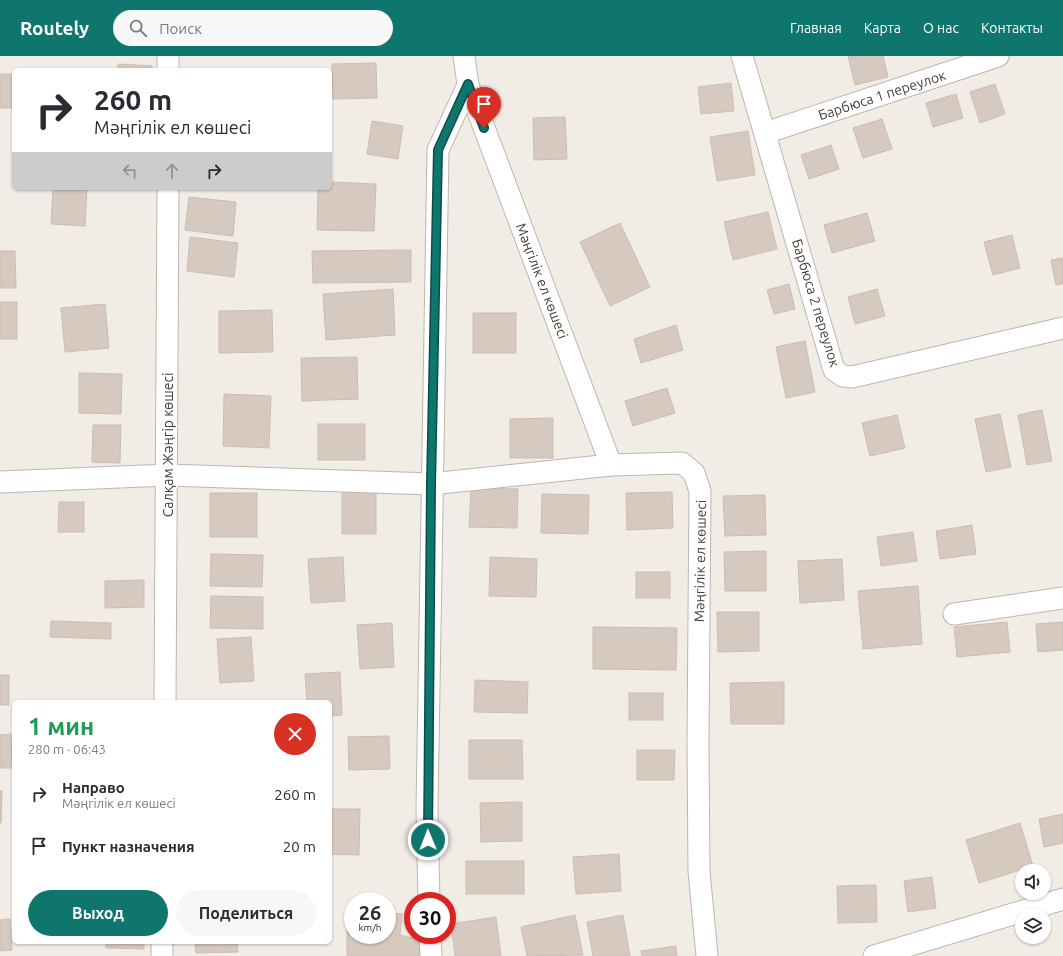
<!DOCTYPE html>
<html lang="ru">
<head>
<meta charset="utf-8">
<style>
  :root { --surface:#fff; --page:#f7f7f7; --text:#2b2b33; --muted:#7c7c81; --accent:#0f766e }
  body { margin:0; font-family:Ubuntu,sans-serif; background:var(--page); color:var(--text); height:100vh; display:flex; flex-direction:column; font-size:15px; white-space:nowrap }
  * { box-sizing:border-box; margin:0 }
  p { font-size:13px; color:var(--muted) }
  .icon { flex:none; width:22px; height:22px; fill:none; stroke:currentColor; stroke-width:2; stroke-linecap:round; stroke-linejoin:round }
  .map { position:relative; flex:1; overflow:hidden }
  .side { position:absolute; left:12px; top:644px; width:320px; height:244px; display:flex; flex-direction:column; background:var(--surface); border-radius:6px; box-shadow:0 1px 3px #0004 }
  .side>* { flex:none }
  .banner { position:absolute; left:12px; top:12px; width:320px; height:122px; border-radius:6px; box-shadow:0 1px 3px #0004; background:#fff; color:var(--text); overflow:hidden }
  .fabs { position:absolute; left:1015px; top:808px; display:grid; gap:8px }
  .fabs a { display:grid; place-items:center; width:36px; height:36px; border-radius:50%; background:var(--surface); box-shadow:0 1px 3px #0004; font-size:20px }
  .speed { position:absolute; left:344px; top:836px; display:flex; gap:8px; font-size:20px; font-weight:700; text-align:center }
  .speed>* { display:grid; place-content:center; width:52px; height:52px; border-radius:50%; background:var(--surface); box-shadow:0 1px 3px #0004; line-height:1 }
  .speed small { font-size:10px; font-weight:400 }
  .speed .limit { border:6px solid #d22; background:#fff; color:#111 }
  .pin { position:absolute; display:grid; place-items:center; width:34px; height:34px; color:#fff; margin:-41px -17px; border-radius:50% 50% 50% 0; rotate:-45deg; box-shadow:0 0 4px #0007 }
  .pin .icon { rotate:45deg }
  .me { position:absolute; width:44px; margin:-22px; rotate:359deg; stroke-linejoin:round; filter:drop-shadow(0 0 3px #0008) }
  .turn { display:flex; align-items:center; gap:14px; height:84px; padding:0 16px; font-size:18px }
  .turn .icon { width:52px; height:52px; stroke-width:2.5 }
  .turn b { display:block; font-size:28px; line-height:34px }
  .lanes { display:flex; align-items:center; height:38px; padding:0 16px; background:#0003; justify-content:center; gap:20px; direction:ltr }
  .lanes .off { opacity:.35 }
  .round { display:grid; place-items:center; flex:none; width:42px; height:42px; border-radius:21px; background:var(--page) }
  .head { display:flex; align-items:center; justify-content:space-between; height:68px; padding:0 16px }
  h1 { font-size:24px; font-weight:700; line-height:30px; color:#1e9e55 }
  .cta { display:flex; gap:8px; margin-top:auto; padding:8px 16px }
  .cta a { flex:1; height:46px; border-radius:24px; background:var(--accent); color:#fff; font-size:16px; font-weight:700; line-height:46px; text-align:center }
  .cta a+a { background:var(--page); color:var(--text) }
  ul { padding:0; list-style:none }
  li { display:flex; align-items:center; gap:12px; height:52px; padding:0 16px }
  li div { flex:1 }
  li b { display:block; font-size:15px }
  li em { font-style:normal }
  header { display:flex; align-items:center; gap:24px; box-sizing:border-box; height:56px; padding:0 20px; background:var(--accent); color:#fff }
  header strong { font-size:19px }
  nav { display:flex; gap:22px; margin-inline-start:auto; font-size:14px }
  .search { width:280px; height:36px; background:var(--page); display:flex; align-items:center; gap:10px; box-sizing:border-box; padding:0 14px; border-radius:22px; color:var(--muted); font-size:15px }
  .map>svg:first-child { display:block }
</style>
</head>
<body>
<header>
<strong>Routely</strong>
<div class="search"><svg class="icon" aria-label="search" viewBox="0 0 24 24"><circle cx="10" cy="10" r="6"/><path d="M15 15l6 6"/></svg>Поиск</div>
<nav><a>Главная</a><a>Карта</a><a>О нас</a><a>Контакты</a></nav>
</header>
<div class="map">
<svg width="1063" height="900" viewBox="0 0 1063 900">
  <rect width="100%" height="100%" fill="#f2ece7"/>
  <g fill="#d5c9c0" stroke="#ccbdb1">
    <path d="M848,0H883L888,21L855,29Z"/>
    <path d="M376,7L377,42L333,43L332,8Z"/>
    <path d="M118,8L152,10V14H118Z"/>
    <rect x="0" y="18" width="14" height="34"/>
    <path d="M731,27L734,55L701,58L698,31Z"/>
    <path d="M995,28L1005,58L980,67L970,36Z"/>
    <path d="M956,38L963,62L933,71L926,47Z"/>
    <path d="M565,61L567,103L534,104L533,62Z"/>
    <path d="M882,63L892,93L863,102L853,72Z"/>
    <path d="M372,65L403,70L398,103L367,98Z"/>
    <path d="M748,75L755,119L717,125L710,81Z"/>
    <path d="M831,89L839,113L809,123L801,99Z"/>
    <path d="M330,126L376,128L374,175L317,174L318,132H330Z"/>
    <path d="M53,132H87L85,170L51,168Z"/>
    <path d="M189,141L236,146L233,180L185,174Z"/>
    <path d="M768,156L777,193L733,204L724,166Z"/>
    <path d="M867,157L875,185L832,197L824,169Z"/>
    <path d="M620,167L650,231L610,250L580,186Z"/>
    <path d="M1012,179L1020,212L993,219L984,186Z"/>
    <path d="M190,181L238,187L234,221L187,215Z"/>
    <path d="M411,194V226L313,227L312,195Z"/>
    <path d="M0,195H15L16,232H0Z"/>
    <path d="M1063,202V228L1056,229L1051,204Z"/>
    <path d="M789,228L795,253L774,258L767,234Z"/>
    <path d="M393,233L395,279L326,284L323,238Z"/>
    <path d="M877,233L885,260L855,268L848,241Z"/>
    <rect x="0" y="246" width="17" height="37"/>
    <path d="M105,248L109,292L65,296L61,252Z"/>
    <path d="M272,254L273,296L219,297V255Z"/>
    <rect x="473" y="257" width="43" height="40"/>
    <path d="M676,269L683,294L641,307L634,283Z"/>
    <path d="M805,285L815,336L786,342L776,291Z"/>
    <path d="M357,301L358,343L302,345L301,302Z"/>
    <path d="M79,317L122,318L121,358L79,357Z"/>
    <path d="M667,332L675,357L633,370L625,345Z"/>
    <path d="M224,338L271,340L269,392L223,390Z"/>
    <path d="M1042,354L1052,405L1027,409L1018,359Z"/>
    <path d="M1000,358L1011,411L986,416L975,363Z"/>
    <path d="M897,359L905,392L870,400L862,367Z"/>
    <path d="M553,362V402H510V363Z"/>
    <rect x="318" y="368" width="47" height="36"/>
    <path d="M93,369H121L120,407L92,406Z"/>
    <path d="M342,430L376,431V478H342Z"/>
    <path d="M471,432L518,433L517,472L469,471Z"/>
    <path d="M672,436L673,472L627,474L626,437Z"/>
    <rect x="210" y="437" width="47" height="44"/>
    <path d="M542,438L589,439L588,478L541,477Z"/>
    <path d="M765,439L766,479L725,480L723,440Z"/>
    <path d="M59,446H84V476H58Z"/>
    <path d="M972,469L976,498L940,503L936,475Z"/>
    <path d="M913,476L917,505L881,510L877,481Z"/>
    <path d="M766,495V535H725L724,496Z"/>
    <path d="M211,498L263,499L262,531L210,530Z"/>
    <path d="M343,501L345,545L311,547L308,503Z"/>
    <path d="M490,501L537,503L536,541L489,540Z"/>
    <path d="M842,503L844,544L800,547L798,505Z"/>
    <rect x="636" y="516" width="34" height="26"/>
    <path d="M144,524V551L105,552V525Z"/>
    <path d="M918,530L922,588L863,593L858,535Z"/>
    <path d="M211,540L263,541V573L210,572Z"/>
    <path d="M717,556H759V595L718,596Z"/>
    <path d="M51,565L111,567V583L50,581Z"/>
    <path d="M1007,566L1010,596L957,601L954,571Z"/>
    <path d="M1063,566V594L1038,596L1036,568Z"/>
    <path d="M392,567L394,611L360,613L357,569Z"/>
    <path d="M593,571L677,572L676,614L593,613Z"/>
    <path d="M251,581L254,625L220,627L217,583Z"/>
    <path d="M340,616L342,659L330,660V646H307L305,618Z"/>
    <rect x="0" y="619" width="9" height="30"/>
    <path d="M475,624L528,626L527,657L474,656Z"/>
    <path d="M784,626V668H731L730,627Z"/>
    <rect x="629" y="637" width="34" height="27"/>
    <path d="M11,678L12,712H0V679Z"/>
    <path d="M389,680L390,713L349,714L348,681Z"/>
    <path d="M469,684H522L523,723H469Z"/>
    <path d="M637,694H675L674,724H637Z"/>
    <path d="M0,735H2L1,767H0Z"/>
    <path d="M522,746V785L481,786L480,747Z"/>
    <path d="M330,753H360L359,799L330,798Z"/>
    <path d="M1063,758V787L1044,791L1039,763Z"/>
    <path d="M1020,767L1033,810L979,827L966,784Z"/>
    <path d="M619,798L621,835L576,838L573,801Z"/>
    <rect x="466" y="805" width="58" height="33"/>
    <path d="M932,821L936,852L908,856L904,825Z"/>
    <path d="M876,829L877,866L838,867L837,830Z"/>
    <path d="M347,855H353V879H387V857L402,858L400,879L423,885L424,900H347Z"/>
    <path d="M575,859L583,899L527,900L521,871Z"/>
    <path d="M623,859L630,900H593L587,866Z"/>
    <path d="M496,861L501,900H455L451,868Z"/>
    <path d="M10,863L12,894L0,895V864Z"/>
    <path d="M106,886H144V893L106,892Z"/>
    <path d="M195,886H237L238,896L196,897Z"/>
    <path d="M676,890L677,900H642L641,895Z"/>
  </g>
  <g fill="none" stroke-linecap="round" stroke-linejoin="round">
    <g stroke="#bfb5ad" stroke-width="23">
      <g id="minor">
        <path d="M464,0L468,29L611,409L682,407L694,417L700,435L698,687L699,815L707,900"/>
        <path d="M742,0L834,314L843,320L852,321L1063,272"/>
        <path d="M168,14V0"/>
        <path d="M765,77L998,0"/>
        <path d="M0,426L168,419L431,428L611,409"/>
        <path d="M954,558L1063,542"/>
        <path d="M165,646L168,132"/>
        <path d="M429,845L427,753L438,94L468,29"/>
        <path d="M430,879L431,900"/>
        <path d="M162,900V886"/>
        <path d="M874,900L1063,843"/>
      </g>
    </g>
    <use href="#minor" stroke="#fff" stroke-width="21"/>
  </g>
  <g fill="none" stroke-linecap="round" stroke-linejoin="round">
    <g stroke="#0a4d48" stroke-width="10">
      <path id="route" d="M428,784L431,428L438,94L468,28L484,72"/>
    </g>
    <use href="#route" stroke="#0f766e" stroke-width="7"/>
  </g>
  <g text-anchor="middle" stroke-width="3" stroke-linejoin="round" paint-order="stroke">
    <g font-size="14" fill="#443c37" stroke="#fff">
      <text transform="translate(882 39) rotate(-18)" y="5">Барбюса 1 переулок</text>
      <text transform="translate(542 225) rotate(69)" y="5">Мәңгілік ел көшесі</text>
      <text transform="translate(816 247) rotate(73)" y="5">Барбюса 2 переулок</text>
      <text transform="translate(168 389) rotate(-90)" y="5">Салқам Жәңгір көшесі</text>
      <text transform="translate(700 505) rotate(-89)" y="5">Мәңгілік ел көшесі</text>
    </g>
  </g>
</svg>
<div class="fabs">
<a><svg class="icon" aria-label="sound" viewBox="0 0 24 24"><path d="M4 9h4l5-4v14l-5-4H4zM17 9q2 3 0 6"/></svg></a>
<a><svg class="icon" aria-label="layers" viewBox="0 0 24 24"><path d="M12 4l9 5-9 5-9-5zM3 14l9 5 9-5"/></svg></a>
</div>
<div class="speed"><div>26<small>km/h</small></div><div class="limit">30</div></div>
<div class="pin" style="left:484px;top:72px;background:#d93025"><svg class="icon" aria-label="arrive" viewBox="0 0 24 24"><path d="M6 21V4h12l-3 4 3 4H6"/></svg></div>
<svg class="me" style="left:428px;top:784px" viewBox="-20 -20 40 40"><circle r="17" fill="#0f766e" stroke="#fff" stroke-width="3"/><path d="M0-11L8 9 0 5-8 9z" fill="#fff"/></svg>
<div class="banner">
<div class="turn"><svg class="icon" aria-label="right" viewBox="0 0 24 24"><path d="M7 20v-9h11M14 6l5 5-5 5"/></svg><div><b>260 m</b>Мәңгілік ел көшесі</div></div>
<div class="lanes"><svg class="icon off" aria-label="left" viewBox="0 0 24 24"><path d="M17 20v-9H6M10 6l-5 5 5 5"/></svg><svg class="icon off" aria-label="ahead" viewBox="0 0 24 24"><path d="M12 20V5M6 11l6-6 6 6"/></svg><svg class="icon" aria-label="right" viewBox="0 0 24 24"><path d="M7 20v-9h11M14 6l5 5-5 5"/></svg></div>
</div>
<section class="side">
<div class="head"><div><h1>1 мин</h1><p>280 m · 06:43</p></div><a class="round" style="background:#d93025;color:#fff"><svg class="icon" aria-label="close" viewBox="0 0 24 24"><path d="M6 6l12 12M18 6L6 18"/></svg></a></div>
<ul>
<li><svg class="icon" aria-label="right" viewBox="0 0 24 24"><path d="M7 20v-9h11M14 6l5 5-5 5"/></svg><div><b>Направо</b><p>Мәңгілік ел көшесі</p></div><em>260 m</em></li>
<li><svg class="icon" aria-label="arrive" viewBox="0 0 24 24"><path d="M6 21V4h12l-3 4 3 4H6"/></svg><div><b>Пункт назначения</b></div><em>20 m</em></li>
</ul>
<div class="cta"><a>Выход</a><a>Поделиться</a></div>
</section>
</div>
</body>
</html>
